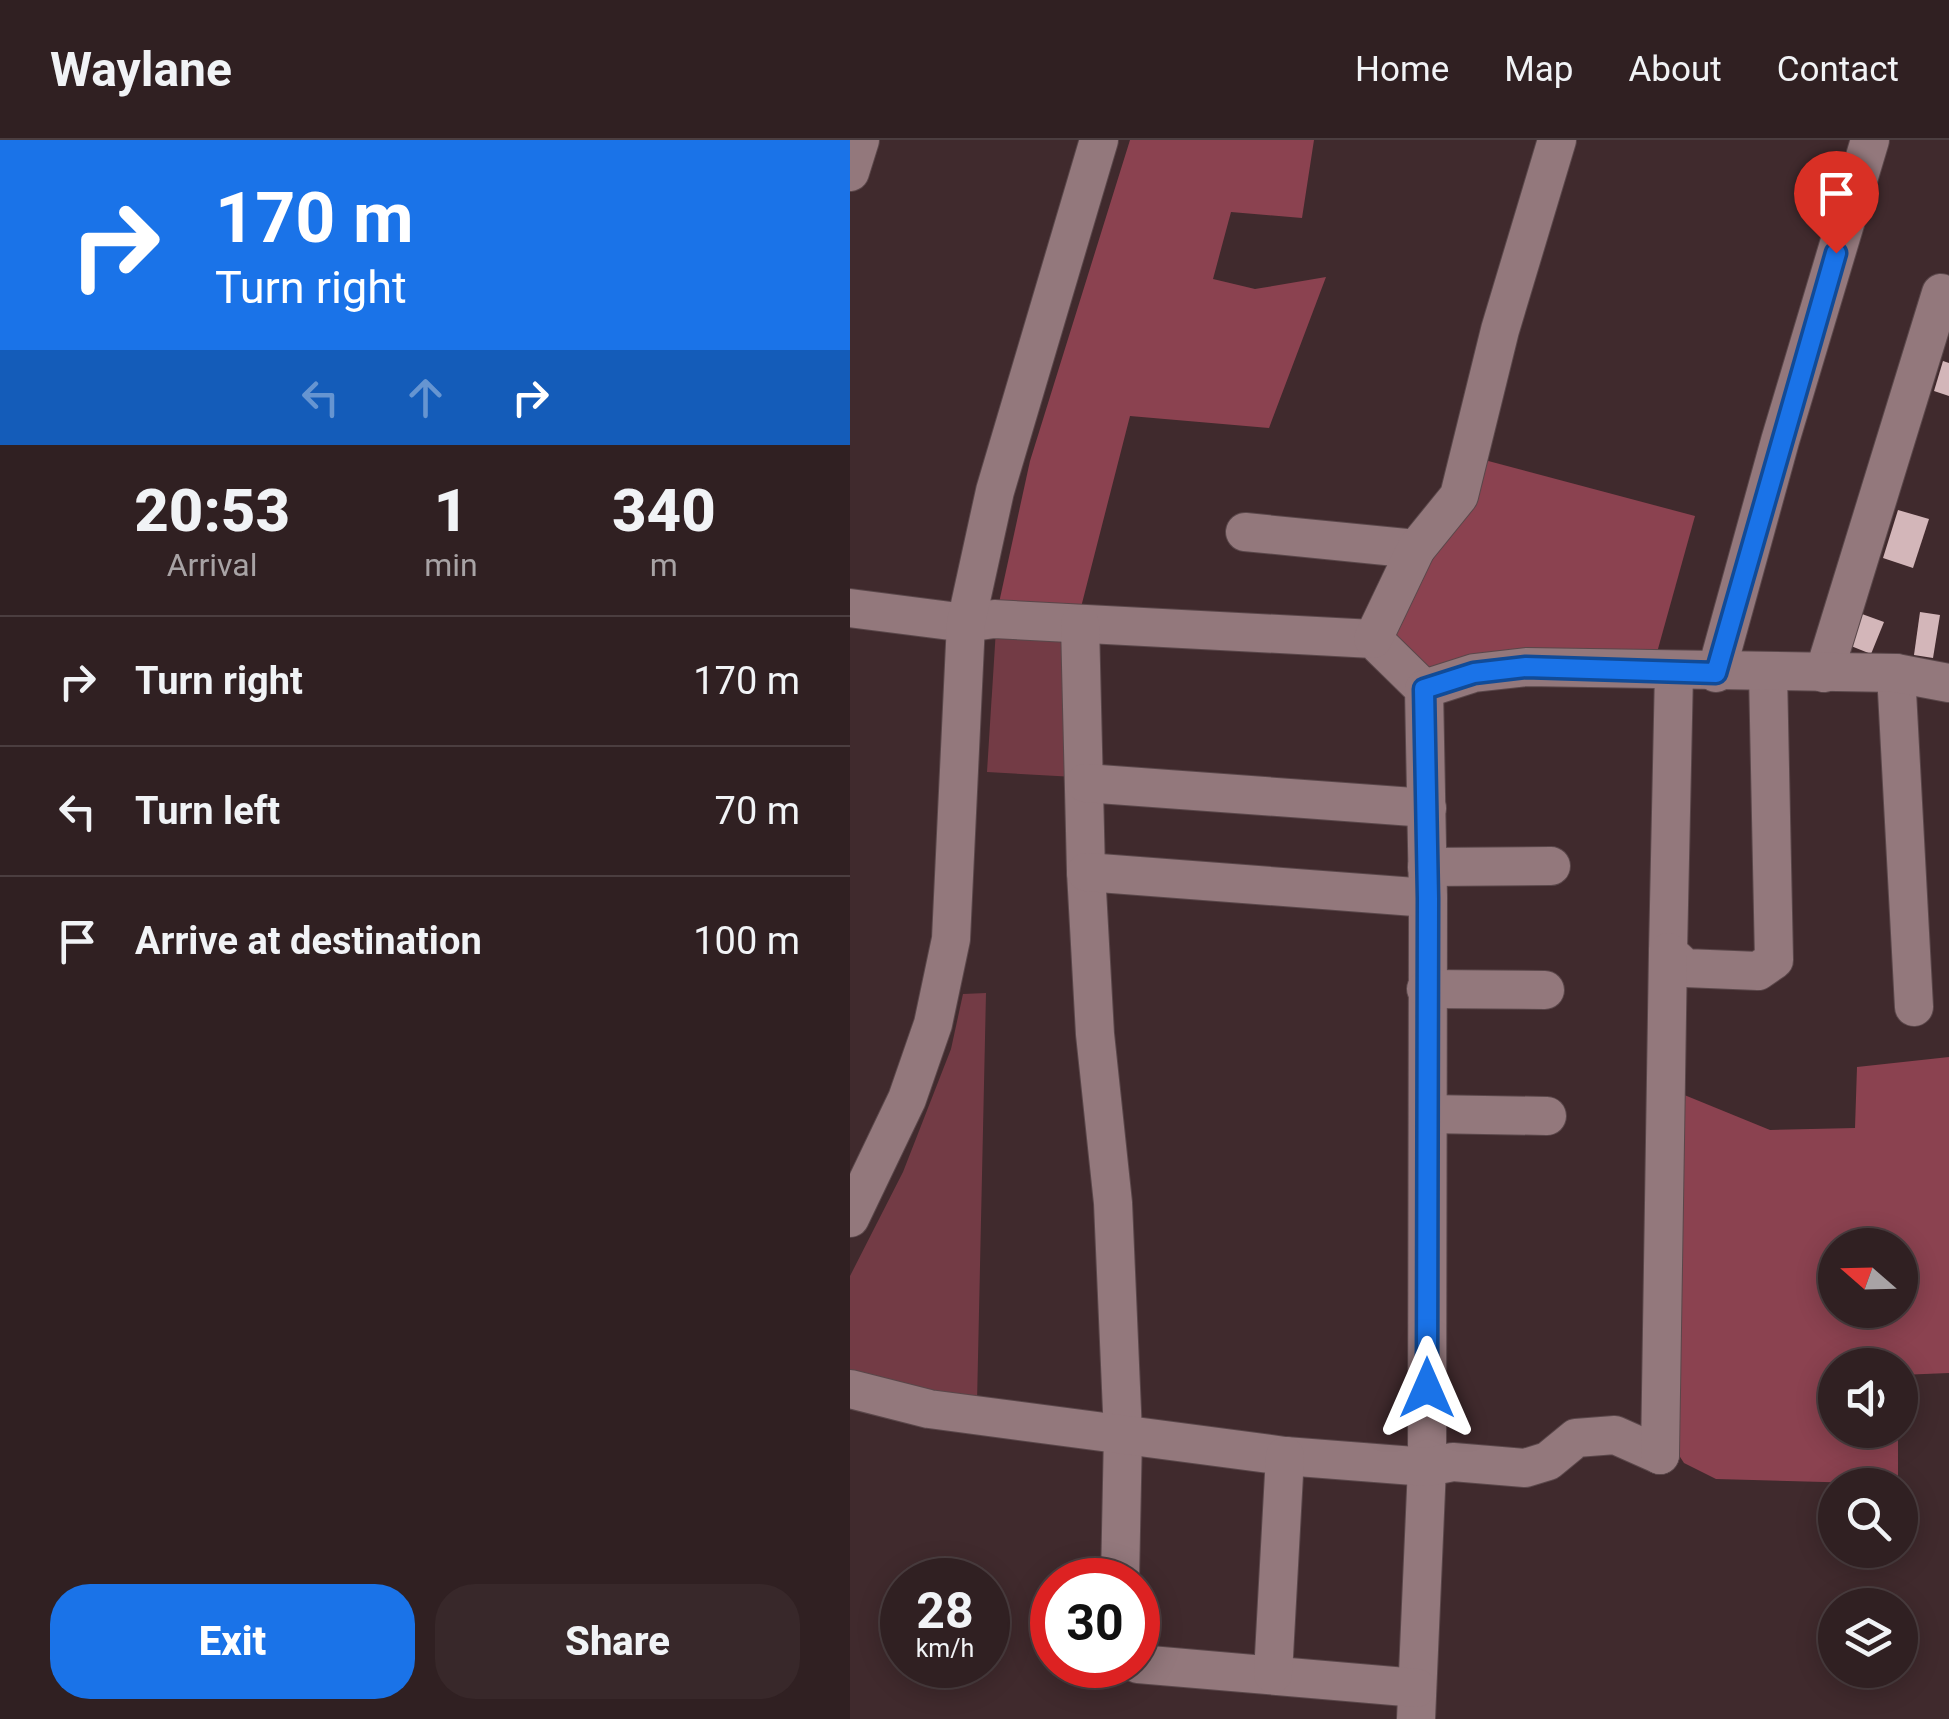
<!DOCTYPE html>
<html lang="en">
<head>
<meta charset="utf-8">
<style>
  :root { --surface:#302022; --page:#38282a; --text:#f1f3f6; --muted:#a8a3a5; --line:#4b3e40; --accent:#1a73e8 }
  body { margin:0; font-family:Roboto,sans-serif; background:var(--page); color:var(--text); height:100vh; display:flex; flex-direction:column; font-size:38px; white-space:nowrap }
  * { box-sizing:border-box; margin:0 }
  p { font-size:32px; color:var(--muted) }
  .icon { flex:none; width:55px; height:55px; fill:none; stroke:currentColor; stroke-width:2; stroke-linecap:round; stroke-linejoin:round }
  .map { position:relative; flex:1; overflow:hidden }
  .sheet { display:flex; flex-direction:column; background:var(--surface); width:850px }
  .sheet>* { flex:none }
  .guide { background:#1a73e8; color:#fff; overflow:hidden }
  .needle { width:65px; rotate:290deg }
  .tools { position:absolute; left:968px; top:1088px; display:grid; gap:20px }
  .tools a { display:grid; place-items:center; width:100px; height:100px; border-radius:50%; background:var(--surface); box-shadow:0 5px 25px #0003,0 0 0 2px var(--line); font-size:50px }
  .speed { position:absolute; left:30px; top:1418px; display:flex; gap:20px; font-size:50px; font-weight:700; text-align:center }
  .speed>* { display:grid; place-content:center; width:130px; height:130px; border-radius:50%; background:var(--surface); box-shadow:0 5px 25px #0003,0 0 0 2px var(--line); line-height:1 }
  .speed small { font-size:25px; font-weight:400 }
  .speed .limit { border:15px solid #d22; background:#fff; color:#111 }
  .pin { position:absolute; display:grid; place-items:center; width:85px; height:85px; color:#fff; margin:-102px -42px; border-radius:50% 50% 50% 0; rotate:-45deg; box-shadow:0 0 10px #0007 }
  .pin .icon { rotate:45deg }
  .me { position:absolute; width:110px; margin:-55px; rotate:0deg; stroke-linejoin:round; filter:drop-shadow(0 0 8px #0008) }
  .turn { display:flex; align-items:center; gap:35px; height:210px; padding:0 50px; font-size:45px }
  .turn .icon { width:130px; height:130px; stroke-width:2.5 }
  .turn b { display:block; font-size:70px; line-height:85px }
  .lanes { display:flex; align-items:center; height:95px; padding:0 50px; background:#0003; justify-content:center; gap:50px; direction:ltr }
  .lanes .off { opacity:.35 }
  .eta { display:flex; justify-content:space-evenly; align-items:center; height:170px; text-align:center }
  .eta b { font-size:60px; font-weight:800; line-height:70px }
  .button { display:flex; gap:20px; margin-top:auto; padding:20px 50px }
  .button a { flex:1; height:115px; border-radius:40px; background:var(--accent); color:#fff; font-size:40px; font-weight:800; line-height:115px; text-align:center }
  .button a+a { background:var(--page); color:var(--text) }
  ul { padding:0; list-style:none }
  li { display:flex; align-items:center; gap:30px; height:130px; padding:0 50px; border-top:2px solid var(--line) }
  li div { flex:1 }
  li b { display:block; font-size:38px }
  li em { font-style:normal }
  header { display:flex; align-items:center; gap:60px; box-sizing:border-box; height:140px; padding:0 50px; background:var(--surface); border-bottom:2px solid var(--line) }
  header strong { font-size:48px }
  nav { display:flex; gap:55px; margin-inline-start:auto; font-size:35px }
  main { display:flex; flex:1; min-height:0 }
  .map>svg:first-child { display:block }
</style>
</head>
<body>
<header>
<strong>Waylane</strong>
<nav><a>Home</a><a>Map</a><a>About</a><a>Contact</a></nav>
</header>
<main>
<section class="sheet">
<div class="guide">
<div class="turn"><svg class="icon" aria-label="right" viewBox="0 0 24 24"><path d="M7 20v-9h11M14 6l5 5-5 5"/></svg><div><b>170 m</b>Turn right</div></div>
<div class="lanes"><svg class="icon off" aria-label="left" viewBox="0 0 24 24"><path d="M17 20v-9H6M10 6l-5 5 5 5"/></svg><svg class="icon off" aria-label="ahead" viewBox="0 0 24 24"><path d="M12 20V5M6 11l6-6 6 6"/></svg><svg class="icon" aria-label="right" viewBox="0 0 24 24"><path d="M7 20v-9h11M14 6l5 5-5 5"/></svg></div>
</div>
<div class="eta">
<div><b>20:53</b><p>Arrival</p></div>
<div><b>1</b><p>min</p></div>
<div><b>340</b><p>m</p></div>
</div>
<ul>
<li><svg class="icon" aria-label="right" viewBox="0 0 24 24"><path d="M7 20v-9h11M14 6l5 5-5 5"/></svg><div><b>Turn right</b></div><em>170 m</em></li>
<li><svg class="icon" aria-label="left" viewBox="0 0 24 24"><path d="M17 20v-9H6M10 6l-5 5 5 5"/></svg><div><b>Turn left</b></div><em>70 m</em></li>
<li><svg class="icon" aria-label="arrive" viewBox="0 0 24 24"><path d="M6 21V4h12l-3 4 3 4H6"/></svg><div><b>Arrive at destination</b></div><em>100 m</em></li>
</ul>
<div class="button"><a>Exit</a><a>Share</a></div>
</section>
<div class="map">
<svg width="1099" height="1579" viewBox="0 0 1099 1579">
  <rect width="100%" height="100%" fill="#402a2d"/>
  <g fill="#733b45">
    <path d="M146,489L218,491L225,637L137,632Z"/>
    <path d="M136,853L127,1263L0,1238V1136L53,1032L101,909L113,854Z"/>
  </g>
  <g fill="#8b4250" fill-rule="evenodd">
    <path d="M280,0H464L452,78L381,72L363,139L405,149L476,137L419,288L280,276L229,475L147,472L180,321Z"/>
    <path d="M627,318L845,376L806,516L571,538L536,503Z"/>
    <path d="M1099,917V1233L1050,1235V1225H985V1290H1048V1344L866,1339L834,1323L821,1303L827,952L920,990L1005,988L1007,927ZM985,1105H1050V1170H985Z"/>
  </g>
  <g fill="#d3b6b9">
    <path d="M1093,221L1099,223V256L1084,251Z"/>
    <path d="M1048,370L1079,379L1063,428L1033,418Z"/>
    <path d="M1070,472L1090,475L1083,518L1064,515Z"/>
    <path d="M1012,474L1034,482L1021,514L1001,506Z"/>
  </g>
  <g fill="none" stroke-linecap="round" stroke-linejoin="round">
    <g stroke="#5a474a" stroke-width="40">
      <g id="minor">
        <path d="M0,32L10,0"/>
        <path d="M395,392L566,409"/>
        <path d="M0,468L116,483L144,479L523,499L574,549L578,758L577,1327L566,1579"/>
        <path d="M230,484L236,732L245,894L263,1063L273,1294L270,1440"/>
        <path d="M523,499L566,409L609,356L650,190L707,0"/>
        <path d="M824,532L818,812L835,828L908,831L924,820L918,533"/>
        <path d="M866,533L930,301L1020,0"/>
        <path d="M974,533L1091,153"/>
        <path d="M1046,533L1064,867"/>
        <path d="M574,549L624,533L676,527L1046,533L1099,543"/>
        <path d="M235,643L577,668"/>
        <path d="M577,727L701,726"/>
        <path d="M236,732L578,758"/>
        <path d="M576,849L695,850"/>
        <path d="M578,974L697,976"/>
        <path d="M0,1078L57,959L83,884L101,799L116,483L145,351L249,0"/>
        <path d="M0,1249L79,1269L435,1316L577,1327L603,1322L675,1328L698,1321L726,1298L765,1295L810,1315"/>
        <path d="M810,1315L818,812"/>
        <path d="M288,1524L567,1548"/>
        <path d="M423,1534L435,1316"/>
      </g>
    </g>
    <use href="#minor" stroke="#93787c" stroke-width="38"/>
  </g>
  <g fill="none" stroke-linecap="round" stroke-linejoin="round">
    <g stroke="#114b97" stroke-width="25">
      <path id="route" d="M577,1248L578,758L574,549L624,533L676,527L866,533L986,113"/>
    </g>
    <use href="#route" stroke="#1a73e8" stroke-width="18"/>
  </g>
</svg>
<div class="tools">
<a><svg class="needle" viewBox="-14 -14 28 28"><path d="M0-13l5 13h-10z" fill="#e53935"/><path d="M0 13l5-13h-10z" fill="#a8a3a5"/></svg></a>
<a><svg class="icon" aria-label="sound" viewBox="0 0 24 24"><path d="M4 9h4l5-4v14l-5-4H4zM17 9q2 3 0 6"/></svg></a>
<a><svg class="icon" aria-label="search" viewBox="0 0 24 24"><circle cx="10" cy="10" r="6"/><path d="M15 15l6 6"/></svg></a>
<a><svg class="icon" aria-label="layers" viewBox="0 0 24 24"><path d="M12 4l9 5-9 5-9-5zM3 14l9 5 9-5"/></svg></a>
</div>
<div class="speed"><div>28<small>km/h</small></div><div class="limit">30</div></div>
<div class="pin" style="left:986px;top:113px;background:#d93025"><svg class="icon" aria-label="arrive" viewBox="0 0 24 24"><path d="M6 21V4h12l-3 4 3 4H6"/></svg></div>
<svg class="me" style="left:577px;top:1248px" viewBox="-20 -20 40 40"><path d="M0-17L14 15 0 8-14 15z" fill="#1a73e8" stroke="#fff" stroke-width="4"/></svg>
</div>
</main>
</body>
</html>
